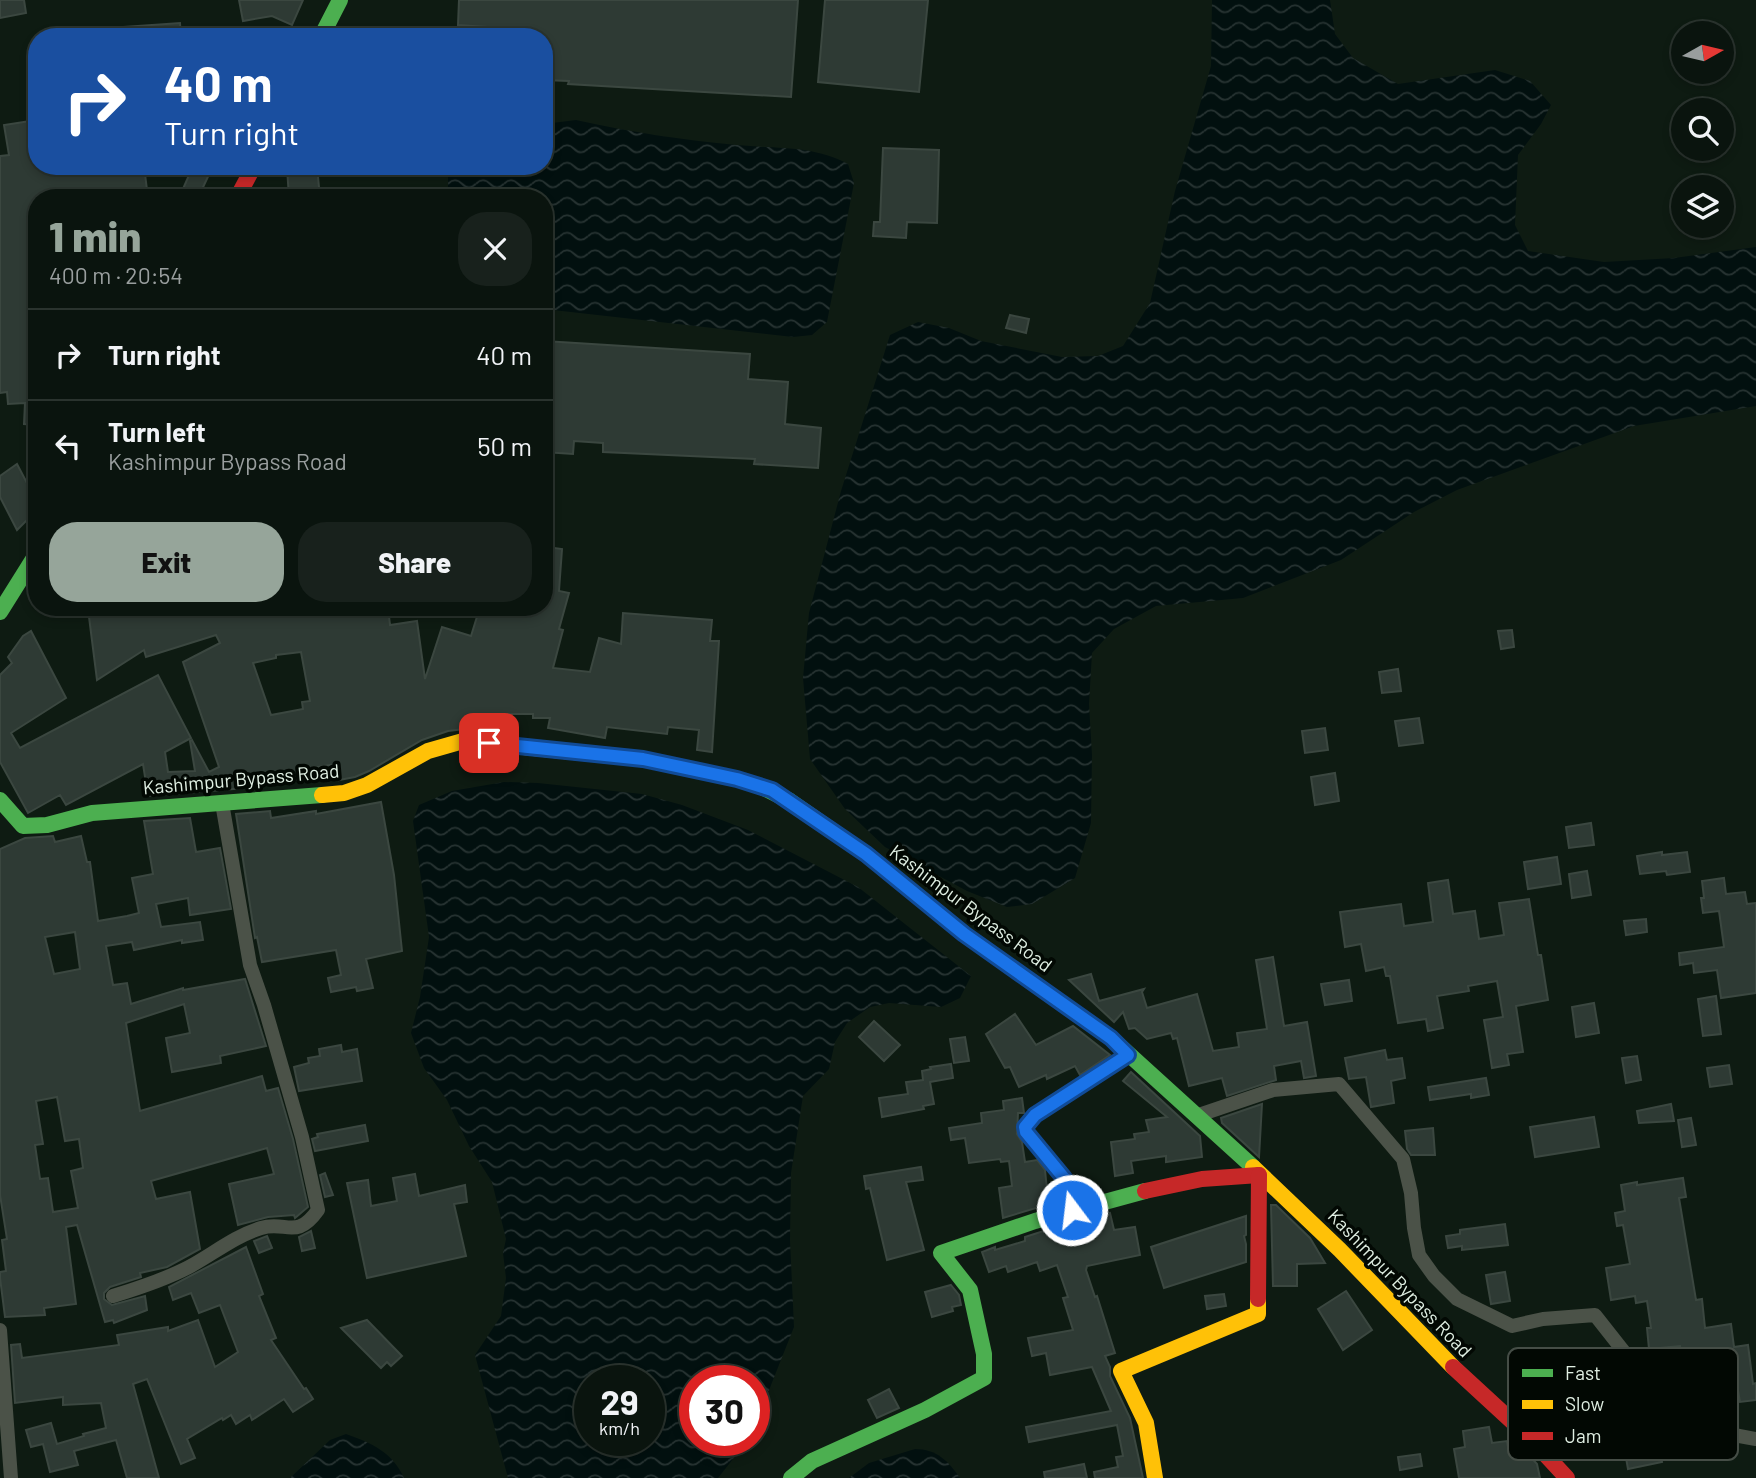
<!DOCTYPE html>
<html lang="en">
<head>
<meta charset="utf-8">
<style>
  :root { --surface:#0a140e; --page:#18211c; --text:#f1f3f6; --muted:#999e9e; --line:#2a332e; --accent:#96a59a }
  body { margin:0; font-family:Barlow,sans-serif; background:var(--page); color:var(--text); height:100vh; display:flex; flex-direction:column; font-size:26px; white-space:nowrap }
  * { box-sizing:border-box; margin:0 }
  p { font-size:23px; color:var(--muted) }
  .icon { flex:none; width:38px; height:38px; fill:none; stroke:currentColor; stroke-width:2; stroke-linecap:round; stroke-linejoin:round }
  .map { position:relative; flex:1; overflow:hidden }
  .side { position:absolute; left:28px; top:189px; width:525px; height:427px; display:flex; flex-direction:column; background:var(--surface); border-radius:28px; box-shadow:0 4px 10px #0003,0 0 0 2px var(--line) }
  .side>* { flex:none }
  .banner { position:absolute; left:28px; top:28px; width:525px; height:147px; border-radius:28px; box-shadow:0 4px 10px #0003,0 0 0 2px var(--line); background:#1a4fa0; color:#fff; overflow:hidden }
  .needle { width:46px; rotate:82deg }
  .controls { position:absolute; left:1671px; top:21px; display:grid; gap:14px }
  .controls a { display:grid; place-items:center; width:63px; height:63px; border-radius:50%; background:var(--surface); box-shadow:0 4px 10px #0003,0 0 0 2px var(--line); font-size:35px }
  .speed { position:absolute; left:574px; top:1365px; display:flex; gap:14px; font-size:35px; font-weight:700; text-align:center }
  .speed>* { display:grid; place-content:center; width:91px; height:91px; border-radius:50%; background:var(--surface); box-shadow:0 4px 10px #0003,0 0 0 2px var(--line); line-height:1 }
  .speed small { font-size:18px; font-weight:400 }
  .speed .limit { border:10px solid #d22; background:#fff; color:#111 }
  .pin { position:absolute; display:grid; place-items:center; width:60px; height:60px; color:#fff; margin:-30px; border-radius:14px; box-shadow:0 4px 10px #0006 }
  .me { position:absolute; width:77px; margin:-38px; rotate:345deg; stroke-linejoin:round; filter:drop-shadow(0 0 5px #0008) }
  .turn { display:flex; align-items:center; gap:24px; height:147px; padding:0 21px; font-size:32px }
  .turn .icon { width:91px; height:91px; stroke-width:2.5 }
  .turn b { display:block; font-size:49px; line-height:60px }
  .round { display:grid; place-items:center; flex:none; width:74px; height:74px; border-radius:28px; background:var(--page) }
  .head { display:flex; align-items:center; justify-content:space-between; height:119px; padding:0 21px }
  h1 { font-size:42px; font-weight:800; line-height:52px; color:var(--accent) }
  .cta { display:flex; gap:14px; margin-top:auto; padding:14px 21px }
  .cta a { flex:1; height:80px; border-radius:28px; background:var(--accent); color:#111; font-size:28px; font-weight:800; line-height:80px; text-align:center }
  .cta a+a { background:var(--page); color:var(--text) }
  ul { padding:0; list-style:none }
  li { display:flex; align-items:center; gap:21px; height:91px; padding:0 21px; border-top:2px solid var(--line) }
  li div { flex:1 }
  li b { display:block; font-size:26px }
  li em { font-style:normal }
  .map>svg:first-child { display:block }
</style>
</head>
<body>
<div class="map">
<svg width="1756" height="1478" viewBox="0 0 1756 1478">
  <defs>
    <pattern id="water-waves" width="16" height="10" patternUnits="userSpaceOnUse" patternTransform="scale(1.75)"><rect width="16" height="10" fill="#02100f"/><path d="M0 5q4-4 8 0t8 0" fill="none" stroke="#273332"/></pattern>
  </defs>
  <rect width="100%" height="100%" fill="#0e1b12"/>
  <g fill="url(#water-waves)" fill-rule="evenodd">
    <path d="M1212,0H1330L1335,34L1353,58L1398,84L1495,70L1530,81L1551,105L1541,124L1518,155L1515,225L1528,251L1604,262L1674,258L1756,247V406L1634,426L1457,490L1414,512L1341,560L1243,598L1156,606L1114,629L1092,653L1089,704L1092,755L1091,823L1075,878L1032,904L1007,907L967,891L885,847L845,809L810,759L803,678L809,613L841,491L890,335L918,322L949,328L981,341L1062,357L1098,356L1123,346L1150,303L1175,191L1211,66Z"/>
    <path d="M576,120C629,132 683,140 737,145C776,149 813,145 848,164L854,183L827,322L812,335L793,337L544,309V198H448V166H544V124Z"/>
    <path d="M504,782L538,783L642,794L682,805L748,830L858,887L971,976L960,998L941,1007L889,1003L870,1007L847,1023L835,1042L829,1069L803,1096L791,1173L790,1240L794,1327L754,1428V1381H695V1440H748L718,1478H508L475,1355L501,1316L506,1278L503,1253L506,1239L492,1182L469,1146L447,1100L424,1068L411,1033L420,997L429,937L413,821L419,805L452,791ZM590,1381H649V1440H590Z"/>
    <path d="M346,1434C372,1443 392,1452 404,1478H290L330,1440Z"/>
    <path d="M915,1449C937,1449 948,1461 960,1478H849L869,1463Z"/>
  </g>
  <g fill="#2e3a34" stroke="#3b4740" stroke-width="2" fill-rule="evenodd">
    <path d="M0,0H24L26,13L0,18Z"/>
    <path d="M239,0H303L292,25L272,16L243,21Z"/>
    <path d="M459,0H798L791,97L568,84L569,81L544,80V37H486L487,27L458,25Z"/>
    <path d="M825,0H928L919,92L818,82Z"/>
    <path d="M180,23L181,37H124V27Z"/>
    <path d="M37,120V166H144L148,198H81L80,196L37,198V337H34L37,357V425L24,424L25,403L8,404L7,392L0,393V156L9,155L4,125Z"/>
    <path d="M883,148L939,150L937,223L907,222L906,238L873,236L874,222H880Z"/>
    <path d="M193,166H213L198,198H179Z"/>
    <path d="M297,166H317L320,198H289L287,167Z"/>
    <path d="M1010,315L1029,319L1026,333L1006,328Z"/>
    <path d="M544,341L750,354L748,379L788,382L785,424L821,428L818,468L754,464L755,459L603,452V443L574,441L573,454L544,452Z"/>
    <path d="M17,464L37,502V510L17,530L0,497V476Z"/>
    <path d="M547,547L562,549L559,591L569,593L559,629L563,630L553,668L590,672L599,638L621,644L623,613L712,620L710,641H719L712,752L697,750L699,730L668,727L667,734L607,727L605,738L548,728L550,718H533V714H508V727L493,728V723L464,725V729L448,731L422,740L369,771L355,777L339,780L336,764L312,768L314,777L246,788L148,796L143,764L66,805L60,795L28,813L0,762V675L12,663L8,657L23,636L31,631L66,698L11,733L20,748L158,675L191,738L165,752L168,772L195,771L190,741L192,740L209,772L219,767L183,662L220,643L216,635L146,657L144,650L97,680L89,617L116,607H388L390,625L417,621L425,679L442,627L471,636L480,607H544V557H547ZM301,652L310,701L302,702L303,709L271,715L253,663L276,658V655Z"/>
    <path d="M1512,630L1514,647L1501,649L1498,631Z"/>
    <path d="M1398,669L1401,691L1382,693L1379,672Z"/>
    <path d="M1419,718L1423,743L1399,746L1395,721Z"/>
    <path d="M1325,728L1328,750L1305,753L1302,731Z"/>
    <path d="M1335,773L1339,801L1315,805L1311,777Z"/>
    <path d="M381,802L394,875L402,951L366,959L373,988L357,991L356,987L331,992L328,978L341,975L336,950L262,962L257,937L255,938L236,814L270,811L271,818L316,811V814Z"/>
    <path d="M190,818L196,852L220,848L231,909L190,915L188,898L156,904L161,927L200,922L203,940L182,943V940L134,950L132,942L106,946L113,985L127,983L131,1004L183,988V990L245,979L266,1046L220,1056L221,1063L172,1072L166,1038L190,1033L184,1004L126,1023L140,1111L262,1076L266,1091L278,1088L293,1139L308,1207L295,1218L294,1215L268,1217L238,1225L229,1184L274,1174L267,1148L151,1181L156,1199L190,1192L200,1249L167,1267L140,1273L141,1277L110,1287L104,1293V1299L112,1305L145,1296L147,1310L114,1323L113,1320L105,1322L77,1225L66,1227L76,1304L44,1308L45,1315L5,1317L0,1278V1272L6,1271L2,1240L7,1239L0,1195V849L25,838L53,836L55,842L81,836L87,862H90L98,921L127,916L139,913L132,878L153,874L144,821ZM75,932L80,969L54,974L45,937ZM57,1097L65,1141L79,1139L83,1168L71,1171L78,1208L53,1212L48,1178L40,1179L35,1145L43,1144L36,1101Z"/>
    <path d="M1591,823L1594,845L1569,848L1566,827Z"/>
    <path d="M1662,852V855L1687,852L1690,872L1667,875L1666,871L1640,874L1637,856Z"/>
    <path d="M1557,857L1561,884L1528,889L1524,862Z"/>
    <path d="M1587,871L1591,895L1572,898L1569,874Z"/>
    <path d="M1724,878L1726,894L1745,892L1747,904L1756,903V993L1721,998L1717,970L1694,973L1693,963L1680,965L1679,953L1724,947L1719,911L1703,913L1701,898H1704L1702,881Z"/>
    <path d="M1448,880L1453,914L1475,911L1479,939L1504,935L1499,903L1529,899L1538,955H1541L1548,1000L1516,1006L1523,1052L1507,1054L1509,1065L1492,1068L1488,1043L1484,1020L1503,1017L1497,981L1468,986L1469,991L1437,996L1443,1028L1428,1031L1426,1019L1398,1023L1390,976H1386L1384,967L1366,971L1361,944L1345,947L1340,912L1401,904L1404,926L1433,922L1428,883Z"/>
    <path d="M1646,919L1647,932L1626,935L1624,921Z"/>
    <path d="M1273,957L1284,1026L1307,1022L1316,1076L1304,1078L1301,1061L1274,1066L1276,1080L1227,1096L1222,1078L1189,1086L1177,1038L1173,1039L1171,1033L1147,1039L1135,1028L1129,1029L1123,1012L1114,1022L1069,980L1091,974L1099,1001L1144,989L1142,992L1147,1008L1197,994L1213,1051L1239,1047L1237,1033L1267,1029L1256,960Z"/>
    <path d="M1349,980L1352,1001L1325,1005L1321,984Z"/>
    <path d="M1716,996L1721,1034L1703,1036L1698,999Z"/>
    <path d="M1594,1003L1599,1033L1576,1037L1572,1007Z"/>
    <path d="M1015,1014L1036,1045L1073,1026L1110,1055L1080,1075L1075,1066L1047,1079L1046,1075L1019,1087L1010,1067L1005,1068L986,1034Z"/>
    <path d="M874,1021L900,1045L884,1061L859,1037Z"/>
    <path d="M965,1037L969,1061L954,1063L950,1039Z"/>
    <path d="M341,1045L342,1052L357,1049L362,1081L299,1091L294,1067L309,1063L308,1058L320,1056L319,1049Z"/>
    <path d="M1385,1050L1387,1060L1402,1058L1405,1078L1391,1081L1394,1103L1371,1107L1366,1077L1349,1079L1345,1058Z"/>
    <path d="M1637,1056L1641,1080L1626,1083L1622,1058Z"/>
    <path d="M951,1064L953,1078L930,1082L934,1104L923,1106L924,1109L882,1117L879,1098L908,1094L906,1082L923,1080L922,1071L931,1069L930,1067Z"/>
    <path d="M1729,1065L1732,1084L1710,1087L1707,1068Z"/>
    <path d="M1131,1072L1200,1136L1202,1157L1166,1162V1156L1131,1161L1133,1173L1115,1176L1111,1142L1135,1139L1134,1134L1149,1132L1146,1120L1167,1117L1123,1081Z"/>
    <path d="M1486,1078L1489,1095L1471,1098V1094L1430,1100L1428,1087Z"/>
    <path d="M1022,1098L1024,1113H1018L1017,1134L1022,1142L1025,1162L1037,1160L1045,1170L1047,1190L1044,1191L1046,1205L1003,1218L999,1188L1012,1186L1009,1161L1001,1162L1000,1159L969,1163L965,1138L951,1140L949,1128L982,1123L981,1113L1004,1110L1003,1101Z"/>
    <path d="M1262,1104L1259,1157L1222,1123L1221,1118Z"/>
    <path d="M1671,1104L1674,1121L1639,1123L1637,1111Z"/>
    <path d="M1594,1117L1599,1147L1535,1157L1530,1127Z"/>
    <path d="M1691,1118L1696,1145L1682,1147L1678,1120Z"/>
    <path d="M365,1125L368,1141L315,1151L312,1139L318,1137L317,1134Z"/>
    <path d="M1433,1128L1435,1155H1411L1407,1149L1405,1131Z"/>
    <path d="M921,1167L923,1180L906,1182L924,1250L887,1260L870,1188L866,1189L864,1176Z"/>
    <path d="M325,1173L333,1195L325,1197L320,1175Z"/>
    <path d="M415,1174L419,1196L465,1185L467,1202L454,1204L466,1256L367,1278L347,1183L368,1180L371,1206L397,1201L393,1178Z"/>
    <path d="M1683,1178L1686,1197L1679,1198L1696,1300L1702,1299L1705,1328L1731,1324L1734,1347L1748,1345L1753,1384L1756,1383V1400L1740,1402L1736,1379L1720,1382L1717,1355L1683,1361L1680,1346L1649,1349L1647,1328H1651L1647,1301L1636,1303L1635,1296L1611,1300L1606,1268L1630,1264L1623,1225L1617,1226L1615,1213L1625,1211L1621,1185L1637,1182V1185Z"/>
    <path d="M1271,1205H1276L1310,1238L1325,1263L1297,1264V1286H1273Z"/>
    <path d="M1110,1213L1114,1230L1135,1227L1140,1255L1087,1266L1086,1270L1095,1297L1097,1296L1115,1353L1105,1356L1110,1367V1376L1130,1418L1143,1478H1095L1094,1472L1118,1467L1116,1457L1123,1456L1117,1425L1029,1442L1026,1427L1111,1411L1092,1367L1050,1375L1046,1353L1032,1356L1028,1338L1073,1330L1063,1298L1068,1297L1057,1265L1040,1271L1037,1262L1008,1272L1006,1266L989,1272L982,1252L995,1247V1250L1025,1241V1237L1056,1227L1061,1241L1077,1236L1078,1238L1100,1230L1097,1216Z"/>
    <path d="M1246,1216V1235L1244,1236L1246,1244V1262L1164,1288L1151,1247Z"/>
    <path d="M1505,1224L1508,1245L1462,1250V1246L1448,1248L1446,1236L1460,1234V1230Z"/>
    <path d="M311,1231L315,1248L302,1251L299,1237Z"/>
    <path d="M267,1236L272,1248L259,1253L254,1241Z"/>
    <path d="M246,1247L263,1294L259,1296L276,1338L271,1340L304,1389L306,1388L313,1399L293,1412L284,1399L252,1420L250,1415L236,1424L231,1415L223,1420L222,1418L187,1439L195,1458L181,1464L147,1379L133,1384L159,1478H127L116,1440L74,1451L78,1465L50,1472L43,1444L31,1447L26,1430L51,1423L57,1444L84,1436L83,1434L106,1428L101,1403L63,1405V1397L15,1403L11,1345L20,1344L22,1358L119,1345L117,1335L168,1327V1331L198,1320L215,1367L238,1352L220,1305L199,1313L191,1293L173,1300L169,1287Z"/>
    <path d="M1505,1272L1510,1301L1491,1304L1486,1275Z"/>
    <path d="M951,1285L959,1295L961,1305L952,1307L953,1311L932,1317L925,1292Z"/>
    <path d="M1346,1291L1372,1330L1343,1350L1318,1309Z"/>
    <path d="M1224,1294L1226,1306L1207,1309L1205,1296Z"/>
    <path d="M367,1320L402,1356L391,1366L387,1362L381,1368L341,1328Z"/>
    <path d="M889,1389L899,1408L877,1418L868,1400Z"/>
    <path d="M1489,1427L1492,1443L1507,1441L1508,1447L1520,1445L1537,1464L1540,1478H1459L1454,1449L1465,1447L1463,1431Z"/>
    <path d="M1656,1429L1662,1462L1628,1469L1622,1435Z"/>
    <path d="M1420,1454L1422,1466L1400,1470L1398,1457Z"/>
    <path d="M1084,1464L1087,1478H1045L1044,1472Z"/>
  </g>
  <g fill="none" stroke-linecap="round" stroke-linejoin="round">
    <g stroke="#4b5248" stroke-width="14">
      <path d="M1196,1116L1273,1090L1339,1084L1403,1159L1411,1193L1414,1228L1419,1255L1434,1276L1457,1299L1512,1326L1543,1319L1595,1315L1636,1367L1672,1401L1704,1409L1734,1435L1756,1439"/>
      <path d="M1072,1210L1064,1178L1026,1132L1025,1127L1035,1115L1128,1055"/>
      <path d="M113,1296C139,1288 166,1279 189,1267C213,1254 235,1236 261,1228C286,1220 296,1241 318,1210L302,1137L264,1005L250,965L222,803"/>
      <path d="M0,1330L11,1478"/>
    </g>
    <g stroke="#4caf50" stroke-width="16">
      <path d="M321,37L340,0"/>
      <path d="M0,612L37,553"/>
      <path d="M764,788L790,801L866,854L964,934L1111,1038L1253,1167"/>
      <path d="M0,800L23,826L47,825L92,813L322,795"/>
      <path d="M791,1478L812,1461L925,1410L984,1378V1354L970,1290L941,1253L1035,1221L1145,1191"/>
    </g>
    <g stroke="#ffc107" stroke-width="16">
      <path d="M322,795L344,793L367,785L428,751L463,741L643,759L737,779L764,788"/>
      <path d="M1253,1167L1340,1250L1453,1367"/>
      <path d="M1155,1478L1146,1423L1121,1371L1258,1314V1299"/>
    </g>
    <g stroke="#c62828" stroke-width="16">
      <path d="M237,198L254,166"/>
      <path d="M1145,1191L1202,1179L1259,1175"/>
      <path d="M1258,1299L1259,1175"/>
      <path d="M1453,1367L1529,1437L1567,1478"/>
    </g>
  </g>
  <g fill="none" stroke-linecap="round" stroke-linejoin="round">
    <g stroke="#114b97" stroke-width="18">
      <path id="route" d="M489,743L643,759L737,779L772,790L866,854L964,934L1111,1038L1128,1055L1035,1115L1025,1127L1026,1132L1064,1178L1072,1210"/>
    </g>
    <use href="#route" stroke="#1a73e8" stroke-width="12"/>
  </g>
  <g text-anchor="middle" stroke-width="7" stroke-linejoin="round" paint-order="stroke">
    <g font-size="19" fill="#e0efe3" stroke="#020803">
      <text transform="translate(241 779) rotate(-5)" y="7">Kashimpur Bypass Road</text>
      <text transform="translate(971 908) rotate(37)" y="7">Kashimpur Bypass Road</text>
      <text transform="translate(1400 1283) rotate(46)" y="7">Kashimpur Bypass Road</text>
    </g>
  </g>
  <rect x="1508" y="1348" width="230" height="112" rx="10" fill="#020803" stroke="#454d46" stroke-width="2"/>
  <rect x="1522" y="1369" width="31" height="8" fill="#4caf50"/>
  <rect x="1522" y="1400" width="31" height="9" fill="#ffc107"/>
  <rect x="1522" y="1432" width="31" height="8" fill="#c62828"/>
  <g font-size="19" fill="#e0efe3">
    <text x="1565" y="1380">Fast</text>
    <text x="1565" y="1411">Slow</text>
    <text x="1565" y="1443">Jam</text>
  </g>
</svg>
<div class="controls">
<a><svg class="needle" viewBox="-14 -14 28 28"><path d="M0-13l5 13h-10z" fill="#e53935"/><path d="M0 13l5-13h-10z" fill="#999e9e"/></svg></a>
<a><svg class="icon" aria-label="search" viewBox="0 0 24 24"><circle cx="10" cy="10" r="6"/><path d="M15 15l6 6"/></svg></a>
<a><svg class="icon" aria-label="layers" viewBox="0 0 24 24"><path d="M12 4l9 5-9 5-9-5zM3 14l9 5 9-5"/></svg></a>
</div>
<div class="speed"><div>29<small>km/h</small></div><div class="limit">30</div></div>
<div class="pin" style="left:489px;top:743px;background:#d93025"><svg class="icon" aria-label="arrive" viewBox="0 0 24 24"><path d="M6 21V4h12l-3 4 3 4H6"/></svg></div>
<svg class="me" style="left:1072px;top:1210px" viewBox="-20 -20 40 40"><circle r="17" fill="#1a73e8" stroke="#fff" stroke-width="3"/><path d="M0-11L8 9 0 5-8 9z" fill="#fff"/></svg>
<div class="banner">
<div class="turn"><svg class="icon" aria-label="right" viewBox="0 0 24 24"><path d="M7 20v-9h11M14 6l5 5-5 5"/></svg><div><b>40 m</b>Turn right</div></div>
</div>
<section class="side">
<div class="head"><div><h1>1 min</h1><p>400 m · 20:54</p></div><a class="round"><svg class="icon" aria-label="close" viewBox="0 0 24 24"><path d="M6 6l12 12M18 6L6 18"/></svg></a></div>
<ul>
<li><svg class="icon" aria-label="right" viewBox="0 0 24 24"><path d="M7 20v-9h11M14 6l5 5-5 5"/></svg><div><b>Turn right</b></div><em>40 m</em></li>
<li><svg class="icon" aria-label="left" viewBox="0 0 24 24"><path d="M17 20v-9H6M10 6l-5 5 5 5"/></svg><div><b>Turn left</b><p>Kashimpur Bypass Road</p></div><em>50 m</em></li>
</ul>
<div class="cta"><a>Exit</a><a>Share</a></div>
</section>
</div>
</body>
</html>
